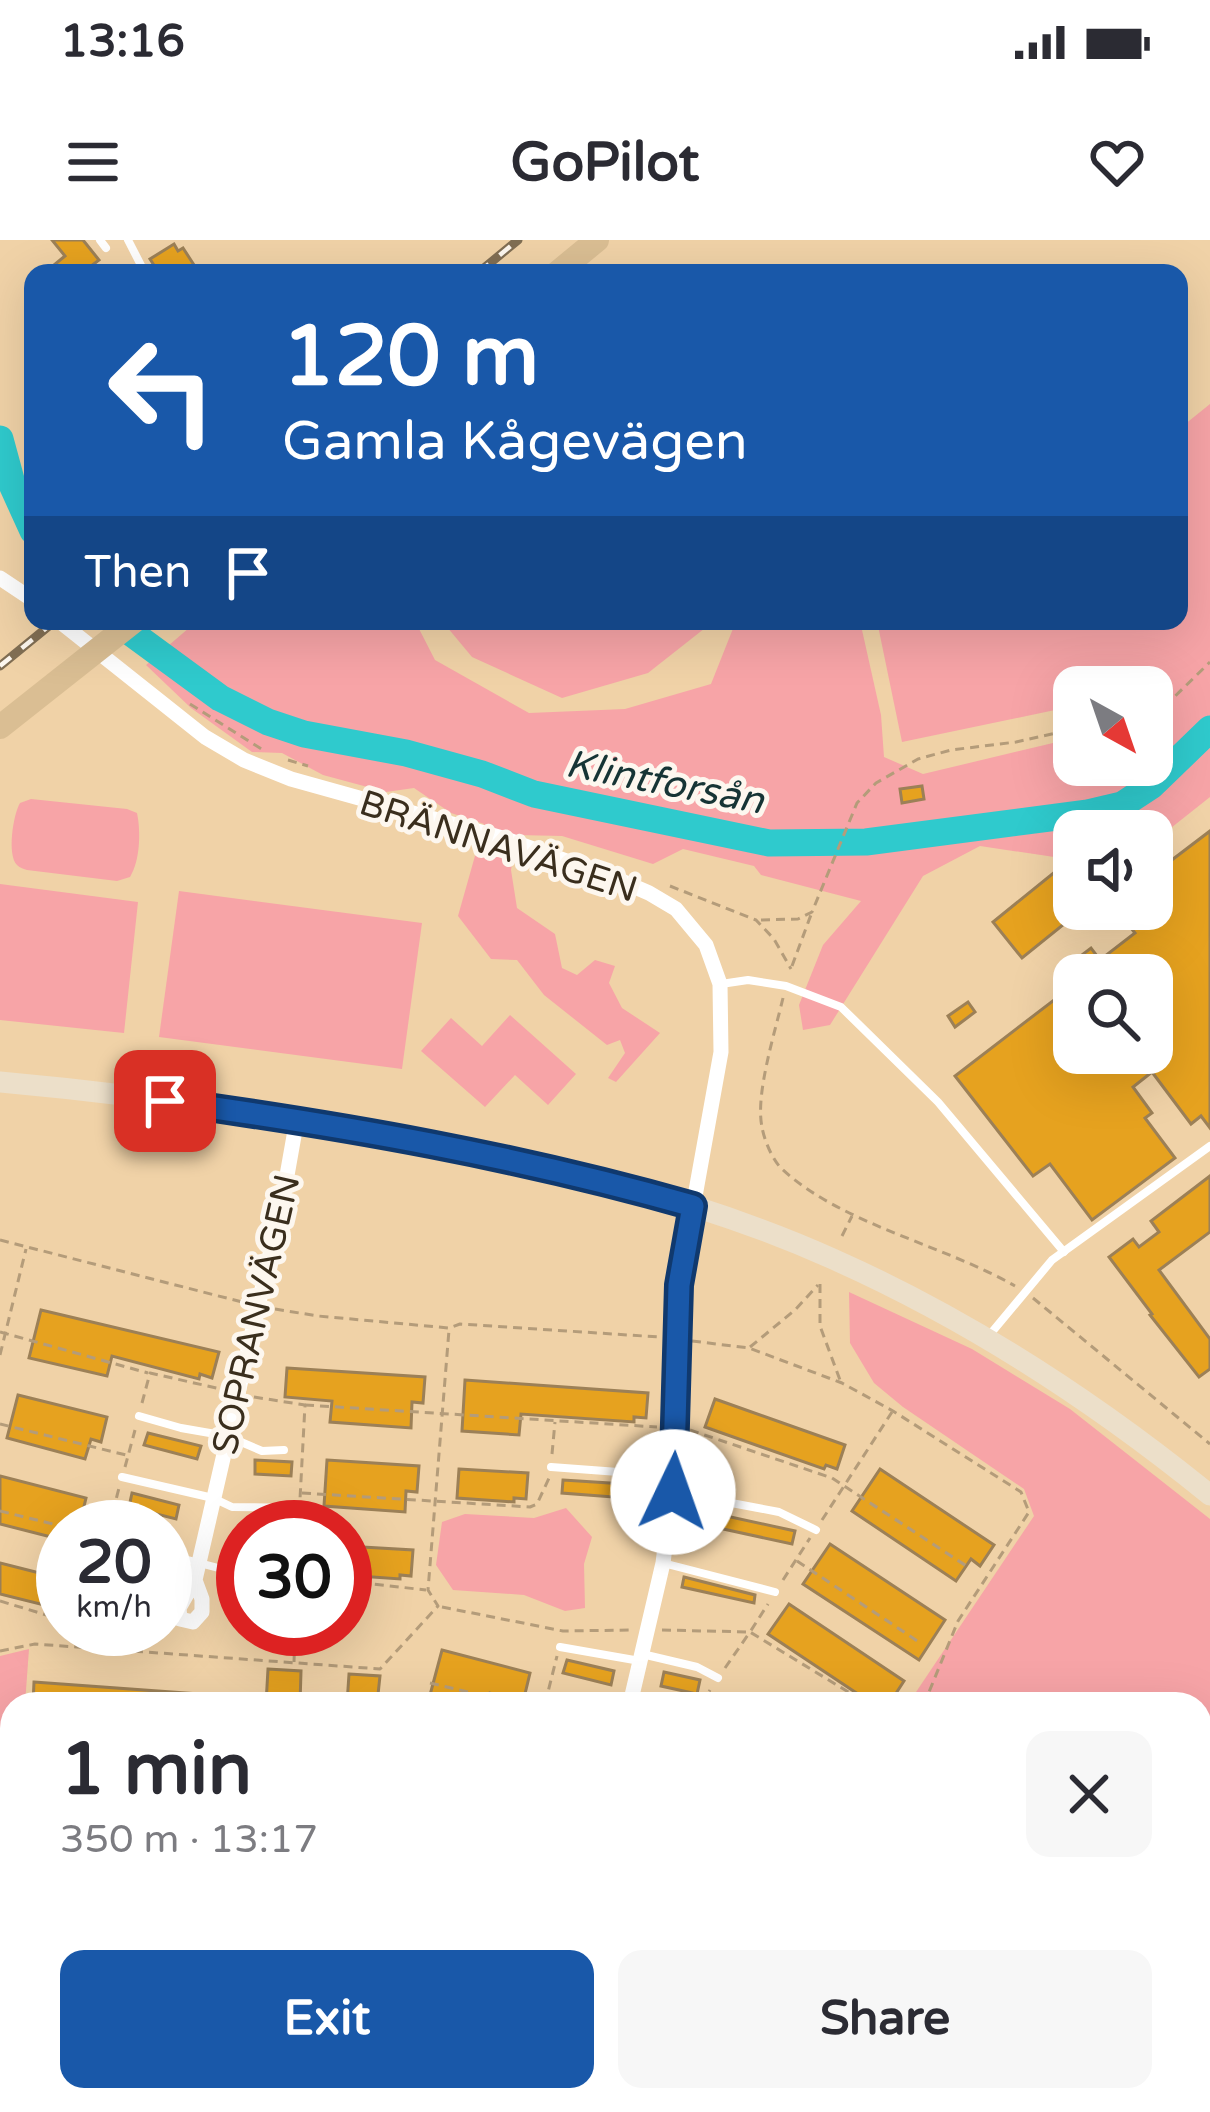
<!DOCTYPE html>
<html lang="en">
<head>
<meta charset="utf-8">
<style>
  :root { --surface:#fff; --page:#f7f7f7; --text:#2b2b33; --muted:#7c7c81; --accent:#1958a9 }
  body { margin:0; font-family:"Varela Round",sans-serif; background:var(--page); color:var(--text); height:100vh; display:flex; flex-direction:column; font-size:45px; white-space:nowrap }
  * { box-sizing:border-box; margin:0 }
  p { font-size:39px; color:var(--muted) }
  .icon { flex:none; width:66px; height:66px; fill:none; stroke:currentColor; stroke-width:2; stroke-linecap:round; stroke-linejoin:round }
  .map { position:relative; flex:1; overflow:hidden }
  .panel { position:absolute; left:0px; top:1452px; width:1212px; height:420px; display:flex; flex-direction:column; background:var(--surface); border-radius:36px 36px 0 0; box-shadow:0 12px 48px #0002 }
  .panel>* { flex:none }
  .guide { position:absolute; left:24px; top:24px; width:1164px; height:366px; border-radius:24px; box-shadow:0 12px 48px #0002; background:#1958a9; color:#fff; overflow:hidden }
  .needle { width:78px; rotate:140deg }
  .controls { position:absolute; left:1053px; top:426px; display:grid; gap:24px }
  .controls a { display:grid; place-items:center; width:120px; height:120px; border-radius:24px; background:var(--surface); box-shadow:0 12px 48px #0002; font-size:60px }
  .speed { position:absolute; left:36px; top:1260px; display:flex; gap:24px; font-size:60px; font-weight:700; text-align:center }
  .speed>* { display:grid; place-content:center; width:156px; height:156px; border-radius:50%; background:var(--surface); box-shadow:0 12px 48px #0002; line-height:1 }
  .speed small { font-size:30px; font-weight:400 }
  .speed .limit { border:18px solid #d22; background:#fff; color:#111 }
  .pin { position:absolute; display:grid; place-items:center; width:102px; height:102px; color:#fff; margin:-51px; border-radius:24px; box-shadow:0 6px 18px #0006 }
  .me { position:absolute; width:132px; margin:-66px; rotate:3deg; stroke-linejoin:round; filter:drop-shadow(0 0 9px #0008) }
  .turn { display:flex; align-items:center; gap:42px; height:252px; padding:0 60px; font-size:54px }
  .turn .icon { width:156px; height:156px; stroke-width:2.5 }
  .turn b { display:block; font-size:84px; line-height:102px }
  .then { display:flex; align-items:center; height:114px; padding:0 60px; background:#0003; gap:24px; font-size:45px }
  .round { display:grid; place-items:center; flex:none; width:126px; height:126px; border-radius:24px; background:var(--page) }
  .headline { display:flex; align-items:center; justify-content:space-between; height:204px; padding:0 60px }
  h1 { font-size:72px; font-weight:700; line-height:90px }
  .primary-button { display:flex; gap:24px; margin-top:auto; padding:24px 60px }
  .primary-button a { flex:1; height:138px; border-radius:24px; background:var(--accent); color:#fff; font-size:48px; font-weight:700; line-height:138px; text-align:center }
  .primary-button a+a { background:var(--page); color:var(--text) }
  .status { display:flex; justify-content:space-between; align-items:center; height:84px; padding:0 60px; background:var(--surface); direction:ltr }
  .status svg { height:33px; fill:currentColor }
  header { display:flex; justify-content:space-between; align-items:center; height:156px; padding:0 60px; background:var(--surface); font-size:54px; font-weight:700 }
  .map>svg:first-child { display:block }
</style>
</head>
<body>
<div class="status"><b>13:16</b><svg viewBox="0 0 49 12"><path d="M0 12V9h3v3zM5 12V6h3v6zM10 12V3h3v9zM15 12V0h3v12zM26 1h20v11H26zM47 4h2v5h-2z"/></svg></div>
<header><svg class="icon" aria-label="menu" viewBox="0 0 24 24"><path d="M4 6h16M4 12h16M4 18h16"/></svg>GoPilot<svg class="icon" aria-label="heart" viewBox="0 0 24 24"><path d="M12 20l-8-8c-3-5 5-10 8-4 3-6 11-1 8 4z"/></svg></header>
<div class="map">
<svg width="1210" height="1872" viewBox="0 0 1210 1872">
  <rect width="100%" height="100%" fill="#f0d2a7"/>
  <g fill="#f7a4a7">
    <path d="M1210,164V557L1152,603V591H1074V620L980,606L923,636L830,785L803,790L799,765L823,705L861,661L761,635L754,626L683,609L653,624L562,596L517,595L511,630L517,668L555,694L562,728L577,735L595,720L615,726L609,743L622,768L660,793L616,842L608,838L625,813L620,800L607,805L544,755L517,720L491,719L458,676L484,584L451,573L414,548L386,552L323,535L282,513L252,512L191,468L146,425L197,381H415L435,420L529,473L625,469L711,444L736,381H860L881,475L884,517L923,534L1074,498V525H1152V480L1163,477L1170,446L1152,450V447H1074V466L902,502L877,381H1179V189Z"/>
    <path d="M442,381H714L648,433L562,458L472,417Z"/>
    <path d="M31,559L127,569L137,573C141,592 140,621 130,637L117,641L27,630C24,629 20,628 17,625C7,615 13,575 20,563Z"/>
    <path d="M0,644L138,662L124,793L0,780Z"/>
    <path d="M179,651L422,683L402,829L159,797Z"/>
    <path d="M510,775L576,834L548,865L515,835L485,867L421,811L451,778L482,806Z"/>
    <path d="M849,1052L972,1109L1070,1169L1210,1279V1872H710L726,1860H1200V1464H908L1034,1276L1024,1249L903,1167L874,1143L850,1103Z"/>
    <path d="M566,1268L592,1297L584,1324L585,1368L565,1371L524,1355L453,1350L436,1325L442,1282L465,1274L534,1278Z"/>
    <path d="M29,1409L25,1464H12V1564L0,1547V1416Z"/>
    <path d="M12,1717V1860H469L459,1872H0V1723Z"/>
  </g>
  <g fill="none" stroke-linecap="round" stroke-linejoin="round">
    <g stroke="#2fcacd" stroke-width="27">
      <path d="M0,199L13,247L33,291"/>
      <path d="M115,381L220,458L268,482L304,494L406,513L482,534L534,554L769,603L866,602L1088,573L1122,565L1151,546L1210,489"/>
    </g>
  </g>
  <g fill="#e6a21f" stroke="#9c8057" stroke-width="3">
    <path d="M52,0H83L99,20L82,33H60L54,25L65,16Z"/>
    <path d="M174,4L178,11L183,8L196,28L189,33H159L150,19Z"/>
    <path d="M922,546L924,559L902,563L900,549Z"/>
    <path d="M1210,591V888L1201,876L1191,884L1152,832L1133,847L1152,873L1145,878L1175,918L1092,980L1050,924L1033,936L955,836L1054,760L1074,786V813H1095L1109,831L1130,813H1152V735H1072L1066,727L1091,708L1100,720L1135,693L1116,669H1152V635Z"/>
    <path d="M1066,623L1074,634V676L1022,718L993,682Z"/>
    <path d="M968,762L975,772L955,787L948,776Z"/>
    <path d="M1210,936V992L1159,1030L1210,1099V1129L1199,1137L1150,1075L1152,1074L1109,1017L1133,999L1139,1007L1159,992L1151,981Z"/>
    <path d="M41,1070L219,1112L212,1138L200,1134L199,1139L112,1116L107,1136L29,1118Z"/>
    <path d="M287,1128L425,1137L423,1163L412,1162L411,1188L330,1182L332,1161L285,1157Z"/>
    <path d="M465,1140L648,1153L646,1178L634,1177V1182L521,1174L519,1195L462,1191Z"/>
    <path d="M18,1155L107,1177L101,1202L91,1199L85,1219L7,1198Z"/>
    <path d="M715,1159L845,1205L837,1229L826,1225L824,1229L705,1187Z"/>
    <path d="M148,1193L201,1206L197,1219L144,1205Z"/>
    <path d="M255,1220L292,1222L291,1236L255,1234Z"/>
    <path d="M327,1220L419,1226L417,1252L406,1251L405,1272L324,1266Z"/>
    <path d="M459,1229L528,1233L526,1259L514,1258V1262L457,1258Z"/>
    <path d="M880,1229L994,1305L980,1326L971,1319L956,1341L852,1271Z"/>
    <path d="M0,1236L86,1258L80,1283L69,1281L68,1284L63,1283V1300L0,1284Z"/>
    <path d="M563,1240L640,1245L639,1259L562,1253Z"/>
    <path d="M132,1253L179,1265L176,1279L129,1267Z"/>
    <path d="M694,1269L795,1291L792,1304L691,1282Z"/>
    <path d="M830,1304L945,1380L919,1420L803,1344Z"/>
    <path d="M345,1306L413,1310L411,1336L400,1335V1339L345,1335Z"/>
    <path d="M0,1323L63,1339L60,1365L49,1362L48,1366L0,1354Z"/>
    <path d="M684,1337L755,1355L754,1363L682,1347Z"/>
    <path d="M789,1364L904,1441L889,1464H873L768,1394Z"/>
    <path d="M442,1410L530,1433L524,1458L512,1455L511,1459L490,1453L487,1464H463L430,1455Z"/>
    <path d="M567,1420L614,1431L611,1445L563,1433Z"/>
    <path d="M268,1429L301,1431L300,1464H266Z"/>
    <path d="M664,1432L700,1440L697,1454L661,1446Z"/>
    <path d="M349,1434L380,1436L377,1464H347Z"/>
    <path d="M34,1442L198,1454L197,1464H33Z"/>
    <path d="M0,1587L12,1605V1629L0,1612Z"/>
    <path d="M12,1660V1690L0,1698V1668Z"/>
  </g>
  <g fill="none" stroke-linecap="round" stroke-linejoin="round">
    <g stroke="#b49c7a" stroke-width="3" stroke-dasharray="9 6" stroke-linecap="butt">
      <path d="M190,464L263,510"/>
      <path d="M1152,474L1164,467L1210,422"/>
      <path d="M288,520L308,526"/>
      <path d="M670,646L756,680L774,699L791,729"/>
      <path d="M761,680L798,679L812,672L857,563L876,543L918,519L951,510L1016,502L1074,489"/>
      <path d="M792,726L812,672"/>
      <path d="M783,758C775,792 755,855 762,887C764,900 773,921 782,929C841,984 944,1005 1015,1046"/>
      <path d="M842,996L852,976"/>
      <path d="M0,1000L242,1062"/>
      <path d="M820,1044V1086L840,1140"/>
      <path d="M1033,1058L1210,1204"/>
      <path d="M275,1069L318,1076L449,1088L460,1084L659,1097"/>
      <path d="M0,1092L148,1133"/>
      <path d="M692,1101L749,1108L842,1143L893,1171L1021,1252L1029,1272L958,1381L929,1452L921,1464"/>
      <path d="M750,1107L795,1070L818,1045"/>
      <path d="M0,1115L26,1009"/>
      <path d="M254,1157L305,1165L300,1259"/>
      <path d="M142,1163L150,1133L221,1149"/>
      <path d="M305,1165L657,1187"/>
      <path d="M0,1184L126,1215"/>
      <path d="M690,1190L832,1238L968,1327"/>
      <path d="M552,1214L555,1182"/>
      <path d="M125,1227L135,1190"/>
      <path d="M302,1253L530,1267L537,1264L550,1236"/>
      <path d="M0,1271L65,1287"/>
      <path d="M822,1280L892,1172"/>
      <path d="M109,1287L119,1248"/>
      <path d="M797,1321L922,1404"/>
      <path d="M783,1340L810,1298"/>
      <path d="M345,1341L426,1350"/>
      <path d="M0,1361L63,1380"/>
      <path d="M442,1367L563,1391L634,1390"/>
      <path d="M662,1390L750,1392L768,1364"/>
      <path d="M90,1406L91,1389"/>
      <path d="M0,1411L35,1404L380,1429L438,1366L428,1350L449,1090"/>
      <path d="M294,1422L295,1389"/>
      <path d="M725,1428L750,1392L868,1464"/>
      <path d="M430,1443L519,1464"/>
      <path d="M545,1464L557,1416"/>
      <path d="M701,1464L710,1450"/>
      <path d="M0,1613L4,1610"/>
      <path d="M486,1872L497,1860"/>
    </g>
    <g stroke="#fff" stroke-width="8">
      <path d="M100,0L106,8"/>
      <path d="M128,0L145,33"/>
      <path d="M721,744L748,740L786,746L841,767L938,862L1064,1012"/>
      <path d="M987,1098L1052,1020L1210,906"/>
      <path d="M139,1176L181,1188L227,1196L262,1211L284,1210"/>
      <path d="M551,1227L672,1236"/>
      <path d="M122,1237L213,1258L232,1267L299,1268"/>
      <path d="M673,1252L779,1272L816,1290"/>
      <path d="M165,1314L226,1330L243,1331"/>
      <path d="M663,1323L775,1352"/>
      <path d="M560,1407L640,1421"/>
      <path d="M642,1414L697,1427L718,1438"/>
    </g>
    <g stroke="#fff" stroke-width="15">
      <path d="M0,338L33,360"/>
      <path d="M59,381L205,497L244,520L291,539L506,599L619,640L649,653L676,669L706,705L720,744L721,812L679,1045L674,1236L663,1323L630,1464"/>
      <path d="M195,1340L202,1359V1372L193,1382L180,1379L179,1368L195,1340L283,958L297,879"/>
    </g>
    <path stroke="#ecdfc9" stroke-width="21" d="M0,842C133,854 265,873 396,897C545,923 695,957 833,1019C970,1080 1094,1161 1210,1255"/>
    <g stroke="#dabe93" stroke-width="24">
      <path d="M557,33L597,0"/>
      <path d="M0,487L134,381"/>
    </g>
    <g stroke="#816e53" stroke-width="9">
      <g id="rail">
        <path d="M478,33L518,0"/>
        <path d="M0,426L55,381"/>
      </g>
    </g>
    <use href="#rail" stroke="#fdf7ef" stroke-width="4.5" stroke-dasharray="14" stroke-linecap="butt"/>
  </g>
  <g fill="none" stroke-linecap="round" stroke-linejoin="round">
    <g stroke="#10396e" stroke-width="30">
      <path id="route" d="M165,861C346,886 517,916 693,966L679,1045L673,1252"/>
    </g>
    <use href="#route" stroke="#1958a9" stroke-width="21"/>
  </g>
  <g text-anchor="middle" stroke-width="10" stroke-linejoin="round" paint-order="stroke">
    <g font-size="36" fill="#3a2e1d" stroke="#fdf7ef">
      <text transform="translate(499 605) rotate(18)" y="13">BRÄNNAVÄGEN</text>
      <text transform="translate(255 1074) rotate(-77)" y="13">SOPRANVÄGEN</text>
    </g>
    <g font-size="39" font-style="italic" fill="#163435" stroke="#fdf7ef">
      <text transform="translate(665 541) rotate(11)" y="14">Klintforsån</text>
    </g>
  </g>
</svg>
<div class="controls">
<a><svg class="needle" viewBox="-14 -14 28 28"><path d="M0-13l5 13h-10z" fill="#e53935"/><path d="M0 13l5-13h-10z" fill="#7c7c81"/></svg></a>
<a><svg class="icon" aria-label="sound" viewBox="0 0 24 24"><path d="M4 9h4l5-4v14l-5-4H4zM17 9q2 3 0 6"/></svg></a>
<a><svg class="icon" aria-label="search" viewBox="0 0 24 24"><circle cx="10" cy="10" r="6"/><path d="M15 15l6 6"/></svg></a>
</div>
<div class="speed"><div>20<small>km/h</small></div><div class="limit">30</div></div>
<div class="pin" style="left:165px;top:861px;background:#d93025"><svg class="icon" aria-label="arrive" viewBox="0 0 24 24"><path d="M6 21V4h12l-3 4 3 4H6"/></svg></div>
<svg class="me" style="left:673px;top:1252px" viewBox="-20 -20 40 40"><circle r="19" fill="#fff"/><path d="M0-13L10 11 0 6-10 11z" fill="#1958a9"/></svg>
<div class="guide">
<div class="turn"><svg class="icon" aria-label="left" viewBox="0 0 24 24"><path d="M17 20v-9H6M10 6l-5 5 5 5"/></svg><div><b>120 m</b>Gamla Kågevägen</div></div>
<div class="then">Then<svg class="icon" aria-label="arrive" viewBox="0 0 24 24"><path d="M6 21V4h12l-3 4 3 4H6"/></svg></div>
</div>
<section class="panel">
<div class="headline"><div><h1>1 min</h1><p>350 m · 13:17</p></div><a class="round"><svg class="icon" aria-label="close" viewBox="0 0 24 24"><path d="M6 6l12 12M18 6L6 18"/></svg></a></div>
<div class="primary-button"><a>Exit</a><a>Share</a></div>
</section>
</div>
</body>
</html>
